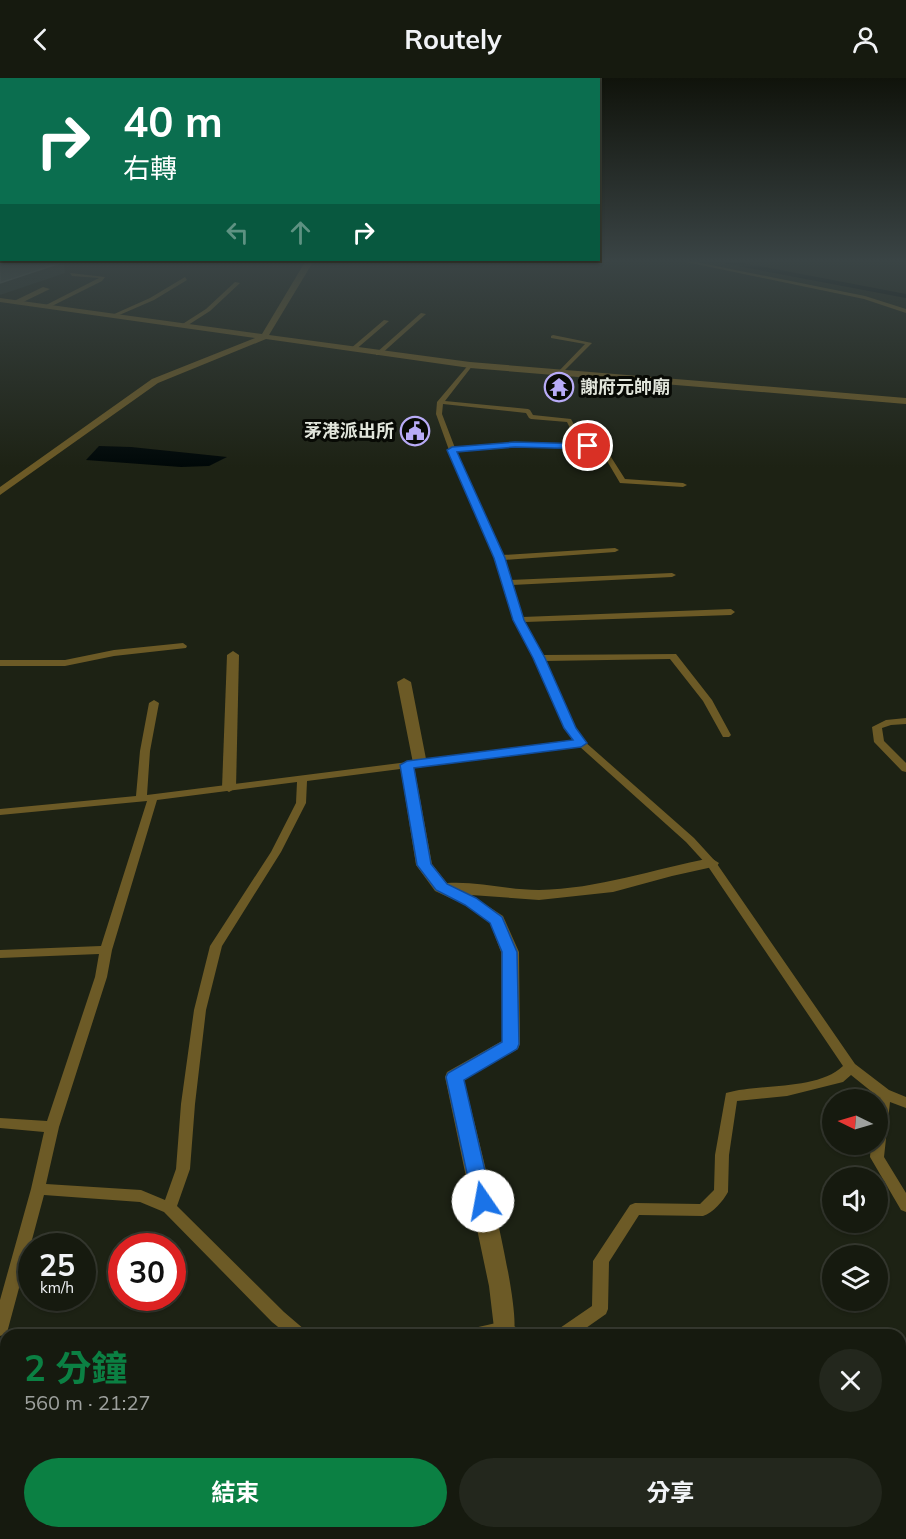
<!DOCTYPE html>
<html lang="zh-TW">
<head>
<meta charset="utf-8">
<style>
  :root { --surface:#161a0f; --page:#23271d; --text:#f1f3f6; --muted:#9ea19e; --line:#35382f; --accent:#0b8043 }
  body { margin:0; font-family:Mulish,"Noto Sans TC",sans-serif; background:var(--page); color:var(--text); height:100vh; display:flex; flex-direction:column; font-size:22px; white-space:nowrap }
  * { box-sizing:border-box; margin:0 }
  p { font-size:20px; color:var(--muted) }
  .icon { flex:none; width:33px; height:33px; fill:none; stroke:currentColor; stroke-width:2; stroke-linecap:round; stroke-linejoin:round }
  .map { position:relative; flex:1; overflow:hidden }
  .side { position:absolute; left:0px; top:1251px; width:906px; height:210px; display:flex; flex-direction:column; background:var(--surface); border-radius:18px 18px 0 0; box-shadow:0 2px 4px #0004,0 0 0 2px var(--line) }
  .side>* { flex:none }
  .top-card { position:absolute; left:0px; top:0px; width:600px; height:183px; box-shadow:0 2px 4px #0004,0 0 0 2px var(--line); background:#0b6e4f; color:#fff; overflow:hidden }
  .needle { width:39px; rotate:275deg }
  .tools { position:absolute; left:822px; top:1011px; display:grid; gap:12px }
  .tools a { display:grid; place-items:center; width:66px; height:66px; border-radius:50%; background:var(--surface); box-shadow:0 2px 4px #0004,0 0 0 2px var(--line); font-size:30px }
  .speed { position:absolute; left:18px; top:1155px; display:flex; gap:12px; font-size:30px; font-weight:700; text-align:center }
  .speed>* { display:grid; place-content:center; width:78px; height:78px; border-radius:50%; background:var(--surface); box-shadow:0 2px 4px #0004,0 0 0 2px var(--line); line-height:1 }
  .speed small { font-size:15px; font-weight:400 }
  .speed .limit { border:9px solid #d22; background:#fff; color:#111 }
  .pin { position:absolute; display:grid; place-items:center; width:51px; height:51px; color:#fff; margin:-26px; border:3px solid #fff; border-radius:50%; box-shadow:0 2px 6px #0007 }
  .me { position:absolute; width:66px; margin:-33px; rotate:348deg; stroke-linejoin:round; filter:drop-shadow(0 0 4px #0008) }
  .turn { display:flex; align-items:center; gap:21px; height:126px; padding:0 24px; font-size:27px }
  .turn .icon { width:78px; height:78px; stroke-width:2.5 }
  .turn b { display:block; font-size:42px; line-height:51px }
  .lanes { display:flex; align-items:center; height:57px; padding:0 24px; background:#0003; justify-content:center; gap:30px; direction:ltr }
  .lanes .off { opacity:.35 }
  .round { display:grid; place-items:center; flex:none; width:63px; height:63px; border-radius:32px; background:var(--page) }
  .head { display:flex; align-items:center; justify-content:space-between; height:102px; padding:0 24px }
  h1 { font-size:36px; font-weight:700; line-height:45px; color:var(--accent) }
  .button { display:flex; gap:12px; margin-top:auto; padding:12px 24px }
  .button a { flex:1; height:69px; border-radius:36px; background:var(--accent); color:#fff; font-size:24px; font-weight:700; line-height:69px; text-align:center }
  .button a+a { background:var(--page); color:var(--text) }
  header { display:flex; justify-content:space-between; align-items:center; height:78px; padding:0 24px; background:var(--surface); font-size:27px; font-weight:700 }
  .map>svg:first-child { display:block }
</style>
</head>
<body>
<header><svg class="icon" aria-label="back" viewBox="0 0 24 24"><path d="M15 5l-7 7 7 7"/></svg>Routely<svg class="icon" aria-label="person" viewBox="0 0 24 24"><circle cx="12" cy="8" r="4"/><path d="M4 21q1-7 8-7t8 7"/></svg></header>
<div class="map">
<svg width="906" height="1461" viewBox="0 0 906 1461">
  <rect width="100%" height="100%" fill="#1d2214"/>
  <path fill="#000808" d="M99,368L131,369L227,379L209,388L181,389L86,382Z"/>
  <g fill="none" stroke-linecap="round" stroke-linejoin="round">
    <path stroke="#000808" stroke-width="4" d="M727,184L906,218"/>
    <g fill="#6c5a26" fill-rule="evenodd">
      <path d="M686,184H696L865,218L906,231V235L864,221Z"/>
      <path d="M70,195L105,199L102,203L50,229H46V227L99,200L72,198Z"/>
      <path d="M185,199L187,202L154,222L117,238L112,237L150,220Z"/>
      <path d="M235,204L240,205L210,233L185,249H181V247L206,231Z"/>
      <path d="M421,235L426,236L380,277H376V275Z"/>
      <path d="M384,242L389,243L354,273H350V271Z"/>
      <path d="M553,257L592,265L559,298L557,297V295L585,266L551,260V258Z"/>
      <path d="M470,285L473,287L445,323L528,331L530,332L533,337L571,341L580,358L577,366L604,368L625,401L683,405L687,407L683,409L620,405L600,371L515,369L456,374L502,477L615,470L619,472L615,474L504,482L510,502L672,495L676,497L672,499L512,507L522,539L731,531L735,534L731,537L525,544L542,577L676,576L712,622L731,657L729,659H723L703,623L670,581L545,583L575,650L584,663L694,760L715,783L855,986L889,1012L906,1019V1030L890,1024L884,1079L906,1115V1134L901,1132L870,1079L871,1066H878L877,1018L851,997L843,1004L787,1018L737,1023L729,1077L728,1114C723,1123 713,1135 703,1138L639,1137L609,1184L608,1231L606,1236L576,1257H555L557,1252L592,1228L593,1183L630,1127L635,1125L700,1126L714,1112L715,1077L726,1015C759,1005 817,1013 843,988L707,787L686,764L579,668L307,703L306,725L281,774L222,868L206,932L195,1026L190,1091L177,1128L284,1234L305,1252L307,1257H288L272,1244L164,1134L140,1124L44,1117L8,1251L6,1256L0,1258V1222L31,1111L44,1054L0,1050V1040L47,1043L95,899L99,876L0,880V872L101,868L147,723L0,737V731L136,718L140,673L149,625L154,622L159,625L150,673L147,717L574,663L565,650L535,580L515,542L495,480L449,372L436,336L437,324ZM443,326L526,335L529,340L531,341L567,344L574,358L570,366L515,365L455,370L442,336ZM297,704L296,725L271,774L210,868L194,932L181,1026L176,1091L165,1122L141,1112L46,1106L59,1049L107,899L112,872L157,722Z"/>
      <path d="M183,565L187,568L186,570L114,578L65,588H0V582H65L114,572Z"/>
      <path d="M906,640V646L891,647L882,650L884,663L906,685V694L902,693L874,664L872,649L886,642Z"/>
      <path d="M505,1243L521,1252L523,1257H463L465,1252Z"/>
      <path d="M906,1288V1302L900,1303V1289Z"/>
      <path d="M569,1455H587L589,1461H571Z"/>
      <path d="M836,1455H854L856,1461H838Z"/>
    </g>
    <g fill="#6c5a26" fill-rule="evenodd">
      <path d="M43,209L50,211L19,226L12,224Z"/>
      <path d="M233,573L239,577L236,710L229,714L222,710L227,577Z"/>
      <path d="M404,600L411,604L427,686L420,690L414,688L432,786L447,805C477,803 508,812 539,812C598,811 654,791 711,780L719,785L717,788L672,798L613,814L539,822L471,817L503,838L519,874L520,966L518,971L464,1002C473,1040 524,1234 513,1257H497L494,1250L489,1208L445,999L447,994L502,963L501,874L490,845L465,827L435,813L416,787L400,687L407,683L413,685L397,604Z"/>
    </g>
    <path fill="#6c5a26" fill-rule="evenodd" d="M305,184H313L269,257L470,284L906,320V326L470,290L266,261L158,305L0,417V409L152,301L255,260L0,224V220L262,256Z"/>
  </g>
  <path fill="#2b362b" d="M64,184L65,195L0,217V205Z"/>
  <path fill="#515f55" stroke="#68746a" stroke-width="1.5" d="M0,184H63L0,205Z"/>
  <linearGradient id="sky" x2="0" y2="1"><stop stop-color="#10130b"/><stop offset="0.47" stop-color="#3a4445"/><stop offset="1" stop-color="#3a4445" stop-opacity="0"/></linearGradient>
  <rect width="906" height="389" fill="url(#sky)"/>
  <path fill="#1a73e8" stroke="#114b97" stroke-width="1.5" d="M515,364L588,366L592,368L588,371L515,369L457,374L505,480L524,542L545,580L576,650L587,665L581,669L414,690L431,786L447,806L476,820L502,839L517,874L519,966L517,971L464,1002L492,1123L489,1128L483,1130L476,1128L473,1123L446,999L448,995L502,964V874L490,845L465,827L436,812L417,787L400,687L407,683L573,662L564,650L533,580L513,542L494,480L447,372L452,369Z"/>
  <defs>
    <g id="temple-ring" transform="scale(1.5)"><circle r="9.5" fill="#080a05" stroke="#b8abf7" stroke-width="1.5"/><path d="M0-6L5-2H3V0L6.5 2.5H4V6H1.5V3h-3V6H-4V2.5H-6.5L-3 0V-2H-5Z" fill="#b8abf7"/></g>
    <g id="civic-ring" transform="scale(1.5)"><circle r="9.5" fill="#080a05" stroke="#b8abf7" stroke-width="1.5"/><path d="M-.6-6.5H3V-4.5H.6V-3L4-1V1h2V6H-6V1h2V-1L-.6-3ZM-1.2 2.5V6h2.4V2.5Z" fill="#b8abf7"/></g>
  </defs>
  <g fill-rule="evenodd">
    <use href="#temple-ring" x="559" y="309"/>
    <use href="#civic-ring" x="415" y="353"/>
  </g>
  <g text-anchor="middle" stroke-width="6" stroke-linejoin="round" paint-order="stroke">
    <g font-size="18" font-weight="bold" fill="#e1e5db" stroke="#080a05" text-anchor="start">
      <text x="580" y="315">謝府元帥廟</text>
      <text x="394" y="359" text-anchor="end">茅港派出所</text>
    </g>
  </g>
</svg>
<div class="tools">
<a><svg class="needle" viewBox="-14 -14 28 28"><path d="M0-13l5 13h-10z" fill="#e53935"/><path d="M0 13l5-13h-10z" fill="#9ea19e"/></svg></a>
<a><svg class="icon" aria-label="sound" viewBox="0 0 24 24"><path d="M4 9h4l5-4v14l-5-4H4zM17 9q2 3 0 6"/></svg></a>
<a><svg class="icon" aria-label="layers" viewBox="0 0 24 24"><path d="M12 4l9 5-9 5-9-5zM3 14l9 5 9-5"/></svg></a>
</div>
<div class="speed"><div>25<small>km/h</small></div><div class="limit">30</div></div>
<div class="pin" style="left:588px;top:368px;background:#d93025"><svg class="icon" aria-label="arrive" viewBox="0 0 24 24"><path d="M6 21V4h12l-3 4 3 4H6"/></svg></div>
<svg class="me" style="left:483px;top:1123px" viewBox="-20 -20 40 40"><circle r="19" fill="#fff"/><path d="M0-13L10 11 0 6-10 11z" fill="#1a73e8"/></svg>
<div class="top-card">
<div class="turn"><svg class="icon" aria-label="right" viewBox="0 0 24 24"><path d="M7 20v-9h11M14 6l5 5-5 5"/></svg><div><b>40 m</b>右轉</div></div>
<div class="lanes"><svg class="icon off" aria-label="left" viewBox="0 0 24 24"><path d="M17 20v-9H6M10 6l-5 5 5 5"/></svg><svg class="icon off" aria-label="ahead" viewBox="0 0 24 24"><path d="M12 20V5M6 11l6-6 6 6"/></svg><svg class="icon" aria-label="right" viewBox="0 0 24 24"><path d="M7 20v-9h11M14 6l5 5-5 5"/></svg></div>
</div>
<section class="side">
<div class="head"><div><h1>2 分鐘</h1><p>560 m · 21:27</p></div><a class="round"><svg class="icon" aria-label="close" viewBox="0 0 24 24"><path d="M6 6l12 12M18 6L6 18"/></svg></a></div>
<div class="button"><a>結束</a><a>分享</a></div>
</section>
</div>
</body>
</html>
